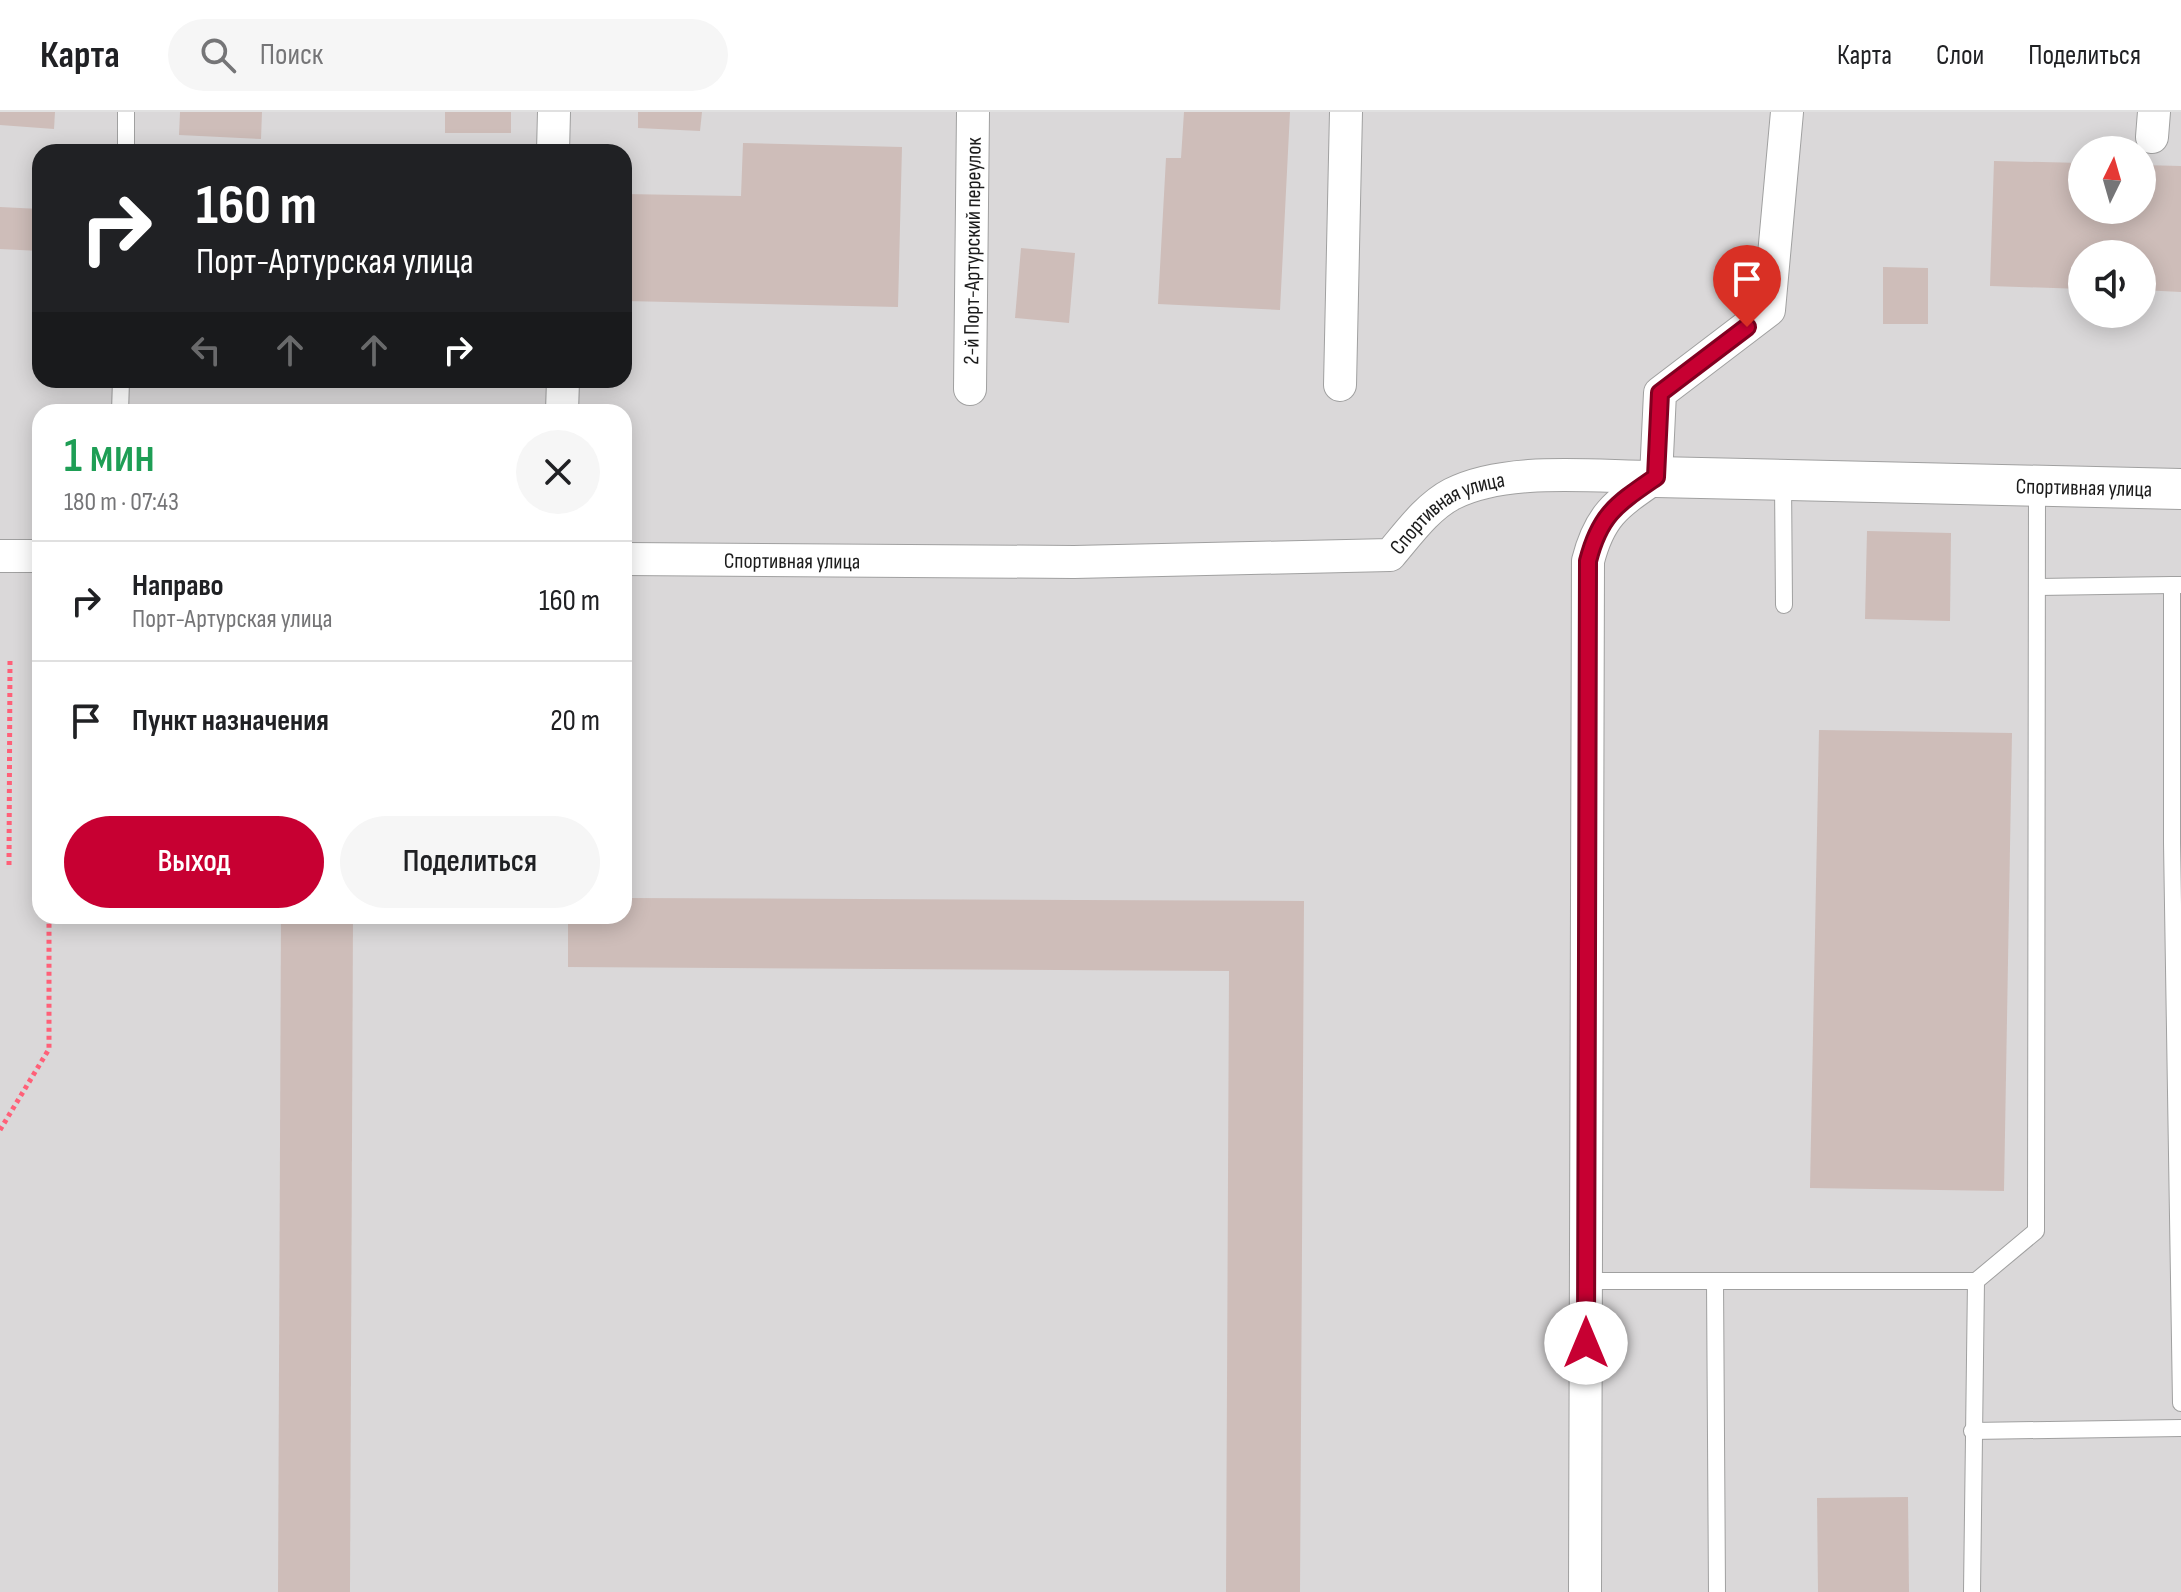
<!DOCTYPE html>
<html lang="ru">
<head>
<meta charset="utf-8">
<style>
  :root { --surface:#fff; --page:#f6f6f6; --text:#202124; --muted:#757577; --line:#e0e0e0; --accent:#c70032 }
  body { margin:0; font-family:"Sofia Sans Condensed",sans-serif; background:var(--page); color:var(--text); height:100vh; display:flex; flex-direction:column; font-size:30px; white-space:nowrap }
  * { box-sizing:border-box; margin:0 }
  p { font-size:26px; color:var(--muted) }
  .icon { flex:none; width:44px; height:44px; fill:none; stroke:currentColor; stroke-width:2; stroke-linecap:round; stroke-linejoin:round }
  .map { position:relative; flex:1; overflow:hidden }
  .sheet { position:absolute; left:32px; top:292px; width:600px; height:520px; display:flex; flex-direction:column; background:var(--surface); border-radius:24px; box-shadow:0 4px 20px #0003 }
  .sheet>* { flex:none }
  .banner { position:absolute; left:32px; top:32px; width:600px; height:244px; border-radius:24px; box-shadow:0 4px 20px #0003; background:#202124; color:#fff; overflow:hidden }
  .needle { width:52px; rotate:5deg }
  .tools { position:absolute; left:2068px; top:24px; display:grid; gap:16px }
  .tools a { display:grid; place-items:center; width:88px; height:88px; border-radius:50%; background:var(--surface); box-shadow:0 4px 20px #0003; font-size:40px }
  .pin { position:absolute; display:grid; place-items:center; width:68px; height:68px; color:#fff; margin:-82px -34px; border-radius:50% 50% 50% 0; rotate:-45deg; box-shadow:0 0 8px #0007 }
  .pin .icon { rotate:45deg }
  .me { position:absolute; width:88px; margin:-44px; rotate:0deg; stroke-linejoin:round; filter:drop-shadow(0 0 6px #0008) }
  .turn { display:flex; align-items:center; gap:28px; height:168px; padding:0 32px; font-size:36px }
  .turn .icon { width:104px; height:104px; stroke-width:2.5 }
  .turn b { display:block; font-size:56px; line-height:68px }
  .lanes { display:flex; align-items:center; height:76px; padding:0 32px; background:#0003; justify-content:center; gap:40px; direction:ltr }
  .lanes .off { opacity:.35 }
  .round { display:grid; place-items:center; flex:none; width:84px; height:84px; border-radius:42px; background:var(--page) }
  .headline { display:flex; align-items:center; justify-content:space-between; height:136px; padding:0 32px }
  h1 { font-size:48px; font-weight:600; line-height:60px; color:#1e9e55 }
  .primary-button { display:flex; gap:16px; margin-top:auto; padding:16px 32px }
  .primary-button a { flex:1; height:92px; border-radius:48px; background:var(--accent); color:#fff; font-size:32px; font-weight:600; line-height:92px; text-align:center }
  .primary-button a+a { background:var(--page); color:var(--text) }
  ul { padding:0; list-style:none }
  li { display:flex; align-items:center; gap:24px; height:120px; padding:0 32px; border-top:2px solid var(--line) }
  li div { flex:1 }
  li b { display:block; font-size:30px }
  li em { font-style:normal }
  header { display:flex; align-items:center; gap:48px; box-sizing:border-box; height:112px; padding:0 40px; background:var(--surface); border-bottom:2px solid var(--line) }
  header strong { font-size:38px }
  nav { display:flex; gap:44px; margin-inline-start:auto; font-size:28px }
  .search { width:560px; height:72px; background:var(--page); display:flex; align-items:center; gap:20px; box-sizing:border-box; padding:0 28px; border-radius:44px; color:var(--muted); font-size:30px }
  .map>svg:first-child { display:block }
</style>
</head>
<body>
<header>
<strong>Карта</strong>
<div class="search"><svg class="icon" aria-label="search" viewBox="0 0 24 24"><circle cx="10" cy="10" r="6"/><path d="M15 15l6 6"/></svg>Поиск</div>
<nav><a>Карта</a><a>Слои</a><a>Поделиться</a></nav>
</header>
<div class="map">
<svg width="2181" height="1480" viewBox="0 0 2181 1480">
  <rect width="100%" height="100%" fill="#eee6e0"/>
  <path fill="#dad8d9" fill-rule="evenodd" d="M0,0H2181V1480H0ZM2082,38H2142V98H2082ZM40,40H624V268H40ZM2082,142H2142V202H2082ZM40,300H624V804H40Z"/>
  <g fill="#cebdb9">
    <path d="M0,0H55L54,17L0,13Z"/>
    <path d="M180,0H262L261,27L179,23Z"/>
    <rect x="445" y="0" width="66" height="21"/>
    <path d="M638,0H702L700,19L638,16Z"/>
    <path d="M1184,0H1290L1280,198L1158,192L1166,46H1181Z"/>
    <path d="M743,31L902,35L898,195L624,189V82L741,84Z"/>
    <path d="M1994,49L2082,51V98H2142V53L2181,54V180L2142,178V142H2082V177L1990,174Z"/>
    <path d="M0,95L40,97V139L0,137Z"/>
    <path d="M1021,136L1075,141L1069,211L1015,206Z"/>
    <path d="M1883,155L1928,156V212H1883Z"/>
    <path d="M1867,419L1951,421L1950,509L1865,507Z"/>
    <path d="M1819,618L2012,621L2004,1079L1810,1076Z"/>
    <path d="M624,786L1304,789L1300,1480H1226L1229,859L568,855V804H624Z"/>
    <path d="M281,804H353L350,1480H278Z"/>
    <path d="M1908,1385L1909,1480H1818L1817,1386Z"/>
  </g>
  <g fill="none" stroke-linecap="round" stroke-linejoin="round">
    <g stroke="#a0a0a0" stroke-width="18">
      <g id="service">
        <path d="M126,40V0"/>
        <path d="M120,300L121,268"/>
        <path d="M1783,369L1784,493"/>
        <path d="M2181,473H2172V731L2181,1291"/>
        <path d="M2038,475L2172,473"/>
        <path d="M1586,1169H1715"/>
        <path d="M1972,1319L2181,1316"/>
        <path d="M1717,1480L1715,1169H1976L2036,1119L2037,375"/>
        <path d="M1972,1480L1976,1169"/>
      </g>
    </g>
    <g stroke="#a0a0a0" stroke-width="34">
      <g id="minor">
        <path d="M2152,25L2154,0"/>
        <path d="M553,40L554,0"/>
        <path d="M1340,273L1346,0"/>
        <path id="s1" d="M970,277L973,0"/>
        <path d="M562,300L563,268"/>
        <path d="M1656,365L1660,281L1769,198L1787,0"/>
        <path d="M0,444H40"/>
        <path id="s2" d="M624,447L1074,450L1390,443C1408,422 1427,395 1452,382C1507,354 1595,365 1656,365"/>
        <path d="M1585,1480L1588,449C1600,402 1617,392 1656,365"/>
      </g>
    </g>
    <g stroke="#a0a0a0" stroke-width="42">
      <g id="tertiary">
        <path id="s3" d="M1656,365L2181,377"/>
      </g>
    </g>
    <g stroke="#ff6078" stroke-width="5" stroke-dasharray="4 4" stroke-linecap="butt">
      <path d="M9,753L10,549"/>
      <path d="M0,1018L49,937V804"/>
    </g>
    <use href="#service" stroke="#fff" stroke-width="16"/>
    <use href="#minor" stroke="#fff" stroke-width="32"/>
    <use href="#tertiary" stroke="#fff" stroke-width="40"/>
  </g>
  <g fill="none" stroke-linecap="round" stroke-linejoin="round">
    <g stroke="#810020" stroke-width="20">
      <path id="route" d="M1586,1231L1588,449C1600,402 1617,392 1656,365L1660,281L1747,215"/>
    </g>
    <use href="#route" stroke="#c70032" stroke-width="14"/>
  </g>
  <g text-anchor="middle" stroke-width="8" stroke-linejoin="round" paint-order="stroke">
    <g font-size="22" fill="#1c1c1c" stroke="#fff">
      <text dy="8" stroke="none"><textPath href="#s1" startOffset="138">2-й Порт-Артурский переулок</textPath></text>
      <text dy="8" stroke="none"><textPath href="#s3" startOffset="428">Спортивная улица</textPath></text>
      <text dy="8" stroke="none"><textPath href="#s2" startOffset="840">Спортивная улица</textPath></text>
      <text dy="8" stroke="none"><textPath href="#s2" startOffset="168">Спортивная улица</textPath></text>
    </g>
  </g>
</svg>
<div class="tools">
<a><svg class="needle" viewBox="-14 -14 28 28"><path d="M0-13l5 13h-10z" fill="#e53935"/><path d="M0 13l5-13h-10z" fill="#757577"/></svg></a>
<a><svg class="icon" aria-label="sound" viewBox="0 0 24 24"><path d="M4 9h4l5-4v14l-5-4H4zM17 9q2 3 0 6"/></svg></a>
</div>
<div class="pin" style="left:1747px;top:215px;background:#d93025"><svg class="icon" aria-label="arrive" viewBox="0 0 24 24"><path d="M6 21V4h12l-3 4 3 4H6"/></svg></div>
<svg class="me" style="left:1586px;top:1231px" viewBox="-20 -20 40 40"><circle r="19" fill="#fff"/><path d="M0-13L10 11 0 6-10 11z" fill="#c70032"/></svg>
<div class="banner">
<div class="turn"><svg class="icon" aria-label="right" viewBox="0 0 24 24"><path d="M7 20v-9h11M14 6l5 5-5 5"/></svg><div><b>160 m</b>Порт-Артурская улица</div></div>
<div class="lanes"><svg class="icon off" aria-label="left" viewBox="0 0 24 24"><path d="M17 20v-9H6M10 6l-5 5 5 5"/></svg><svg class="icon off" aria-label="ahead" viewBox="0 0 24 24"><path d="M12 20V5M6 11l6-6 6 6"/></svg><svg class="icon off" aria-label="ahead" viewBox="0 0 24 24"><path d="M12 20V5M6 11l6-6 6 6"/></svg><svg class="icon" aria-label="right" viewBox="0 0 24 24"><path d="M7 20v-9h11M14 6l5 5-5 5"/></svg></div>
</div>
<section class="sheet">
<div class="headline"><div><h1>1 мин</h1><p>180 m · 07:43</p></div><a class="round"><svg class="icon" aria-label="close" viewBox="0 0 24 24"><path d="M6 6l12 12M18 6L6 18"/></svg></a></div>
<ul>
<li><svg class="icon" aria-label="right" viewBox="0 0 24 24"><path d="M7 20v-9h11M14 6l5 5-5 5"/></svg><div><b>Направо</b><p>Порт-Артурская улица</p></div><em>160 m</em></li>
<li><svg class="icon" aria-label="arrive" viewBox="0 0 24 24"><path d="M6 21V4h12l-3 4 3 4H6"/></svg><div><b>Пункт назначения</b></div><em>20 m</em></li>
</ul>
<div class="primary-button"><a>Выход</a><a>Поделиться</a></div>
</section>
</div>
</body>
</html>
